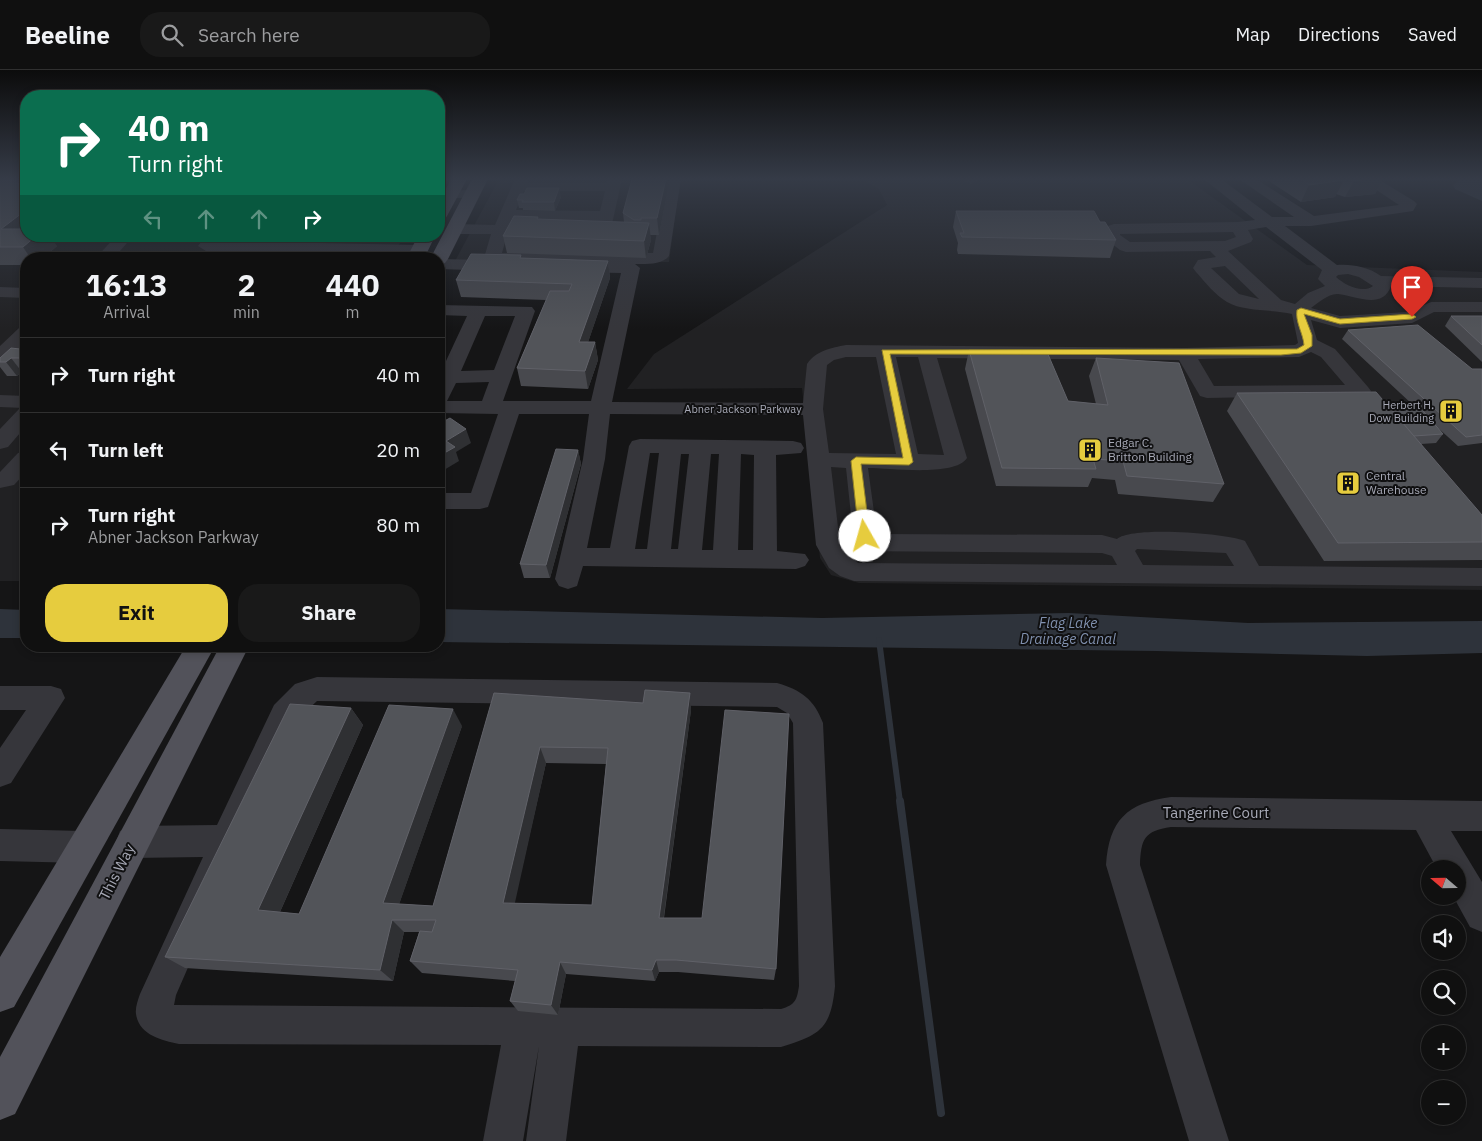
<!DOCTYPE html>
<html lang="en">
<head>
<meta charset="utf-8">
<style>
  :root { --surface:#101010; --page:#191919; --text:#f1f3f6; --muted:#9c9d9f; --line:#303030; --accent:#e6cc3e }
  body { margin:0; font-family:"IBM Plex Sans",sans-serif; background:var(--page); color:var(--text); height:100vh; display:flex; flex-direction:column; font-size:19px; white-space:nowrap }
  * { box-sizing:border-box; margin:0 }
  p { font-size:16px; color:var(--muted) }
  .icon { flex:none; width:28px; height:28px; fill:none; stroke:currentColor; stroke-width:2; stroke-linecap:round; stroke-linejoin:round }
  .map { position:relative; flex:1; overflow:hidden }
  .panel { position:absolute; left:20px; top:182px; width:425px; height:400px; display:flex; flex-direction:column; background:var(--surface); border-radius:20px; box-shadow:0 2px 8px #0003,0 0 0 1px var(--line) }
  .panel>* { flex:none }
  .banner { position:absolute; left:20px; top:20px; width:425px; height:152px; border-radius:20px; box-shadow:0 2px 8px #0003,0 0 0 1px var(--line); background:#0b6e4f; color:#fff; overflow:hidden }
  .needle { width:32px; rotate:290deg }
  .buttons { position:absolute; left:1421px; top:790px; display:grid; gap:10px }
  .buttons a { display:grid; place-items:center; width:45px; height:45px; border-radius:50%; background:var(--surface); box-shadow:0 2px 8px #0003,0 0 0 1px var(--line); font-size:25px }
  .pin { position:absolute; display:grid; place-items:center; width:42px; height:42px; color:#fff; margin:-51px -21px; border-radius:50% 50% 50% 0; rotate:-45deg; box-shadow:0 0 5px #0007 }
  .pin .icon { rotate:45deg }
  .me { position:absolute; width:55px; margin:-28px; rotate:353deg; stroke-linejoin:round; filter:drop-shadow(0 0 4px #0008) }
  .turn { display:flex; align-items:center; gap:18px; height:105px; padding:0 25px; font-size:22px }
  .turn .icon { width:65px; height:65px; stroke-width:2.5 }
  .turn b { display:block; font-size:35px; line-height:42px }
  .lanes { display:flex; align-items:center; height:48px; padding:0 25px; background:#0003; justify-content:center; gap:25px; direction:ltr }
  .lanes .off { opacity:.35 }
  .eta { display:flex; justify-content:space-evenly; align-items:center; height:85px; text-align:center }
  .eta b { font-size:30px; font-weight:800; line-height:35px }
  .primary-button { display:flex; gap:10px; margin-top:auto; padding:10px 25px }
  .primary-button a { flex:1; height:58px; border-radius:20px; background:var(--accent); color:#111; font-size:20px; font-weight:800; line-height:58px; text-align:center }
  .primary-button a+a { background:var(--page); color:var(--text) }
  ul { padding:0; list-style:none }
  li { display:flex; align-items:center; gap:15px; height:75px; padding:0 25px; border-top:1px solid var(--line) }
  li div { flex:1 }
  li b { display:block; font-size:19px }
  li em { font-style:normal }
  header { display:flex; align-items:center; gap:30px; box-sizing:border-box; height:70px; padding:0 25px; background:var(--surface); border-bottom:1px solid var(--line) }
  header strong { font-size:24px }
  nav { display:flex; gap:28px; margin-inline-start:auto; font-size:18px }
  .search { width:350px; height:45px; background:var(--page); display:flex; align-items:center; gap:12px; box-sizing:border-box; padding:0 18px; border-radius:20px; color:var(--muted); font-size:19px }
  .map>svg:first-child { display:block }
</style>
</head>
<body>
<header>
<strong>Beeline</strong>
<div class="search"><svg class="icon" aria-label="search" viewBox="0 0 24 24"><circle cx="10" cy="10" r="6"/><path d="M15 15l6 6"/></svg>Search here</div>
<nav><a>Map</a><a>Directions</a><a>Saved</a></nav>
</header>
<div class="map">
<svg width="1482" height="1071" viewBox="0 0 1482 1071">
  <rect width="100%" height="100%" fill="#151516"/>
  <g fill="#212123">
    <path d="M0,109H26V166H404L391,189H26V511H0Z"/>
    <path d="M499,109H680L669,192L455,191Z"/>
    <path d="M861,109H1187L1307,195L1482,202V520L859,513L831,505L820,488L802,318L627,319L654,284L887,135L879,119Z"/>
  </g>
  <g fill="#2e333b">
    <path d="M1461,109H1482V131L1455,119L1453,115Z"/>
    <path d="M0,539L26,540V568H0Z"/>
    <path d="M439,539L822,548L1069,543L1248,553L1482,551V583L1367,586L1156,581L439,572Z"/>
  </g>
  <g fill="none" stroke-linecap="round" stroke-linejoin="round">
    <path stroke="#2e333b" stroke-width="6" d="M879,570L900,732"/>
    <path stroke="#2e333b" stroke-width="8" d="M900,731L941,1043"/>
    <g fill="#36363b" fill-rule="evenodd">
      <path d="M18,109L5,120L0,121L1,109Z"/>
      <path d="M515,109H529L528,113H607L608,109H622L610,163L577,165L569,160L577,155H597L598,151L512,149L510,155L524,157L526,160L524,163L507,165L502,183H653L667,109H681L669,186C662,195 646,194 635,194L640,198L612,332L803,333L807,294C817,280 831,278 846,275L1185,278L1295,275L1298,273L1292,244C1272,239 1244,242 1227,232C1215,225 1205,212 1196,202L1193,198L1198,190L1216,187L1210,181L1126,182L1120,180L1103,167L1108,156L1114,154L1238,152L1255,150L1204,109H1221L1272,147H1294L1239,109H1256L1314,146L1399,135L1360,109H1378L1414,131L1417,134L1413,141L1311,156H1285L1337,195C1353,194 1368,197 1381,206L1482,208V218L1391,216C1382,241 1354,225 1338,224C1329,223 1318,233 1311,238L1340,246L1408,242L1431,232H1482V242H1434L1412,253L1340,258L1311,250L1317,270L1335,279L1368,317L1371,321L1368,325L1207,328L1200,326L1179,290L937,288L967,388C955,407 890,398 868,398L877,464L1102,465L1117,469C1132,456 1225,463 1245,471L1259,496L1482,498V516L854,511L840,506L829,498L816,475L803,345L610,344L605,389L587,478H610L629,376L632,371L640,369L793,371L801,373L804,378L801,383L776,385L777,481L805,484L809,490L805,496L796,499L583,496L577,516L568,519L559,516L555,509L583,389L589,344H519L488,437L480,439H439V423H471L498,344L439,343V306L467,246L439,245V235L532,237L535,241L503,331H591L621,203L574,202L568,201L566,197L568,194L506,193L508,196L506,200L500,201L439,199V189L485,190L484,188L491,164H454L446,159L454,154L495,155ZM524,121H605L600,141L516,140ZM1266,157L1322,200L1318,209L1325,216L1308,223L1295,234L1281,230L1228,181L1251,172L1253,169L1248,160ZM1233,162L1236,167L1225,171L1130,172L1120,165V164ZM1225,196L1259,229L1239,224L1211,198ZM1348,204L1359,207L1373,216C1362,224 1345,215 1336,207L1338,205ZM485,246H515L494,300L461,301ZM1311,282L1321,287L1345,315L1214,316L1198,289L1299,287ZM846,287H876L896,384L829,383L823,339L827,295L834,290ZM896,287H918L944,385L918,384ZM489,312L482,331H447L456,313ZM650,383H659L647,479H635ZM681,384H689L678,479H671ZM711,384H719L713,480H702ZM741,384L754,385L753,480H738ZM831,397L846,398L853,464L839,466ZM1137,479L1226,483L1234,496L1143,495L1135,481ZM843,481L1102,483L1112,486L1117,495L858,493Z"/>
      <path d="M980,109L971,114L964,110V109Z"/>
      <path d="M472,120L477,121L479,124L477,127L439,129V121Z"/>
      <path d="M116,166H133L113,189H95Z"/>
      <path d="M206,166H223L219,171L420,175L426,176L428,180L426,184L420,185L206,181L198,176Z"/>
      <path d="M0,217L26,218V228L0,227Z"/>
      <path d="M26,256V272L7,290L0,292V276L19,258Z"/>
      <path d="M0,325L26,326V356L8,377L0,379V359L19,339L24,338L0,337Z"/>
      <path d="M26,381V402L14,415L0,418V402L18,383Z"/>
      <path d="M317,607L777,613C801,620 814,629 823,653L835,916C831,959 820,965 781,977L578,976L566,1071H526L539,976L523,1071H483L501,975L179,974C161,970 139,965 136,944C135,938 138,930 140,924L203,787L132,788L120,783L116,772L120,761L132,756L217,755L274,635L295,614ZM317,631L777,637L787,643L793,653L799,916C797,930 795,935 781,939L174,935L176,925L295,652Z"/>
      <path d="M0,616H51L61,619L65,628L11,713L0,717V678L26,640H0Z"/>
      <path d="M1171,727L1482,731V761H1451L1482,812V862L1470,857L1453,826H1458V799H1437L1416,760L1171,757C1144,761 1141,769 1140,795L1229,1071H1189L1106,795C1109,750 1127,733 1171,727Z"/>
      <path d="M0,759L83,761L95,766L99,777L95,788L83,793L0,791Z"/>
    </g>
    <g fill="#52525a" fill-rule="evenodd">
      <path d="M451,109H467L447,146L445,149L439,151V132Z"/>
      <path d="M472,109H488L448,189L445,193L439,194V189H430Z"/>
      <path d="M418,166H435L424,189H406Z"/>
      <path d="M186,576H215L14,937L0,942V887Z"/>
      <path d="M220,576H249L15,1044L0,1050V987Z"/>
    </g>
  </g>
  <g fill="#48494e" fill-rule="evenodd">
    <path d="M632,109H670L659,165H650L651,170L646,188L507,183L503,166L538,150L624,152L623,143Z"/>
    <path d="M1266,109H1383L1375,124L1345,127L1336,124L1335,127L1301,132Z"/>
    <path d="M17,110L19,114L26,166L57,176L42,189H26V195H0V111Z"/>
    <path d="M561,127L555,141L523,140V138H519L517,130Z"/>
    <path d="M956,141L1100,152L1116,170L1110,188L958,184L957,180L958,173L953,157Z"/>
    <path d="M282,166H354L352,170L283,168Z"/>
    <path d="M522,188L608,191L610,208L588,272H595L598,290L588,319L521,316L517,298L546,230L461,227L456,210Z"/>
    <path d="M1451,246H1482V292L1445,256Z"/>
    <path d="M1348,260L1472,299H1482V373L1458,376L1437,357L1443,364L1436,373L1421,374L1482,472V490L1324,491L1227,341L1237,323L1387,334L1413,335L1342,269Z"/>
    <path d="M26,266V302H22L17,306H7L0,297V288L20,279L25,275L23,272L26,269L25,267Z"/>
    <path d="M969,280L1068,331L1096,334L1089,306L1096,288L1224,414L1213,432L1118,424L1115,410L1092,408L1088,417L996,416L965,299Z"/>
    <path d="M578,380L581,394L550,508H524L520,494Z"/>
    <path d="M494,623L643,633L690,623L691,640L664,848L776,899L774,910L678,902H659L655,911L566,904L558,945L518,941L510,931L515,911L422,903L410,891L419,862H404L393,911L185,898L165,887L351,638L363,655L280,842L299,844L462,656L399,834L433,836ZM546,693L606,694L592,835L514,833Z"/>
  </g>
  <g fill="#2f3033">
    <path d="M666,109H670L659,165L657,148Z"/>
    <path d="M1366,109H1383L1375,124L1345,127L1354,111Z"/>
    <path d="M1344,110L1335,127L1301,132L1309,115Z"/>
    <path d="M559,118L561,127L555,141L554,132Z"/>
    <path d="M26,140V166L1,159Z"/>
    <path d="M649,153L651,170L646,188L644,171Z"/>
    <path d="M36,166H50L57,176L42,189H31L23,177Z"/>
    <path d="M608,191L610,208L582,290L579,272Z"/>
    <path d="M595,272L598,290L588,319L585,301Z"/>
    <path d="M11,288L22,302L17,306L6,292Z"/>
    <path d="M466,359L471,373L456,382L459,391L439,403V386L446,371Z"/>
    <path d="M578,380L581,394L550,508L546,495Z"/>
    <path d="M690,623L691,640L662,860L659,848Z"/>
    <path d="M351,638L363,655L275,853L258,840Z"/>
    <path d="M453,639L462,656L395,846L383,833Z"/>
    <path d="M540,677L546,693L512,846L503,833Z"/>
    <path d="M392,850L404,862L393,911L380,900Z"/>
    <path d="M656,890L659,902L655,911L652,900Z"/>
    <path d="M560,892L566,904L558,945L551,935Z"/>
  </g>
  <g fill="#525459" stroke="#606168" fill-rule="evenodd">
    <path d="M632,109H666L657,148H641V150H634L623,143Z"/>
    <path d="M1300,109H1343L1344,110L1309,115Z"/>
    <path d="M1349,109H1366L1354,111Z"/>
    <path d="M17,110L13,113L26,114V140L1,159H26V166H36L23,177H0V111Z"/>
    <path d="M527,118H559L554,132H522L523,130H517L520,124H524Z"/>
    <path d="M956,141H1094L1100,152H1105L1116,170L962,167L960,163H964Z"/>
    <path d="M514,146L538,147L537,149L649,153L644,171L503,166Z"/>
    <path d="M471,184L521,185L520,188L608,191L579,272H595L585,301L517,298L550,221H569L572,214L456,210Z"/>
    <path d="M1451,246H1482V275Z"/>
    <path d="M1418,255L1472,299H1482V365L1466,367L1348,260Z"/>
    <path d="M26,273V288H11L6,292H0V288L11,278L20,279Z"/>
    <path d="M969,280L1047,282L1068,331L1108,335L1096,288L1179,293L1224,414L1127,406L1123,391L1093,389L1096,399L1002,398Z"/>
    <path d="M1376,322L1482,445V472L1338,473L1237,323Z"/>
    <path d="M1387,334L1418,335L1443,364L1414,366Z"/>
    <path d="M450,348L466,359L446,371L455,377L439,386V354Z"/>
    <path d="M556,379L578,380L546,495L520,494Z"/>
    <path d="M645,620L690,623L659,848H702L725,640L789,644L776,899L676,890H656L652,900L560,892L551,935L510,931L518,900L410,891L420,861L432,862L436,850H392L380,900L165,887L290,634L351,638L258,840L299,844L389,635L453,639L383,833L433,836L494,623L643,633ZM540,677L608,678L592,835L503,833Z"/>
  </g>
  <linearGradient id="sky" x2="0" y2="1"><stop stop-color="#0c0c0c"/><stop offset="0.42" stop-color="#353b47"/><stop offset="1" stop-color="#353b47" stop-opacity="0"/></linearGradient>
  <rect width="1482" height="259" fill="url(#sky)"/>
  <path fill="#e6cc3e" stroke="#968528" d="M1301,238L1340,249L1412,244L1416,247L1412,249L1340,254L1304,244L1312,265V276L1301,283L1281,285L890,284L913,392L909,395L861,394L870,466L865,470L859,466L851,391L856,387L903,388L882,280L1297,279L1304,275C1303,263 1295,252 1297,240Z"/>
  <defs>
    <g id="building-square" transform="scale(1.25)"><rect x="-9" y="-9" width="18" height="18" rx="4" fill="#e6cc3e" stroke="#101011"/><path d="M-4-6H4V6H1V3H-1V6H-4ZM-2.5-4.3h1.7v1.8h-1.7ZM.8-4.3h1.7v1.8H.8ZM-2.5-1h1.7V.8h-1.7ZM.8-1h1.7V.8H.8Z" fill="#111"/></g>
  </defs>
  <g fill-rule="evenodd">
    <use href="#building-square" x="1451" y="341"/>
    <use href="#building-square" x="1090" y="380"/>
    <use href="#building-square" x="1348" y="413"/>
  </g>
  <g text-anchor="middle" stroke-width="4" stroke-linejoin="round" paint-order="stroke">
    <g font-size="11" fill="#a7a9b6" stroke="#101011" text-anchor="end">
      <text x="1434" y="339">Herbert H.<tspan x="1434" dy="13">Dow Building</tspan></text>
    </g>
    <g font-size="11" fill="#a7a9b6" stroke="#101011">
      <text x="743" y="343">Abner Jackson Parkway</text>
    </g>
    <g font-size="12" fill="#a7a9b6" stroke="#101011" text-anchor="start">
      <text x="1108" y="377">Edgar C.<tspan x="1108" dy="14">Britton Building</tspan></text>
      <text x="1366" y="410">Central<tspan x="1366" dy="14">Warehouse</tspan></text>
    </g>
    <g font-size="14" font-style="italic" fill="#8191af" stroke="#101011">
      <text x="1068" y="558">Flag Lake<tspan x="1068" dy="16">Drainage Canal</tspan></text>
    </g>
    <g font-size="15" fill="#a7a9b6" stroke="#101011">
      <text x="1216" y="748">Tangerine Court</text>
      <text transform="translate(117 802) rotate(-63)" y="5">This Way</text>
    </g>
  </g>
</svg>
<div class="buttons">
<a><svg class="needle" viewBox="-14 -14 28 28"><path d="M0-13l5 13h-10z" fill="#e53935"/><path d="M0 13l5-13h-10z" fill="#9c9d9f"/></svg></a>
<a><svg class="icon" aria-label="sound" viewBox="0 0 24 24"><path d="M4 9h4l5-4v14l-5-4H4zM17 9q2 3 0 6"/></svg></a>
<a><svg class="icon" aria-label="search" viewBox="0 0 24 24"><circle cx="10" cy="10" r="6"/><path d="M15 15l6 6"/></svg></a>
<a>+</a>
<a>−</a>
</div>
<div class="pin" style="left:1412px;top:247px;background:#d93025"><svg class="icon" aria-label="arrive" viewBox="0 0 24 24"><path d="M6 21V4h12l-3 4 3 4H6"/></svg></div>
<svg class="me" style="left:865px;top:466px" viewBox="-20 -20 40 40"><circle r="19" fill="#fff"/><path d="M0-13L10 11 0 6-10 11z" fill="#e6cc3e"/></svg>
<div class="banner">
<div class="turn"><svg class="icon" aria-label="right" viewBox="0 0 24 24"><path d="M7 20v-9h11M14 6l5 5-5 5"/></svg><div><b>40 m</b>Turn right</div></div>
<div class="lanes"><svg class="icon off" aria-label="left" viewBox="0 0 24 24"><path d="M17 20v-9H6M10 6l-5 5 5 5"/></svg><svg class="icon off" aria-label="ahead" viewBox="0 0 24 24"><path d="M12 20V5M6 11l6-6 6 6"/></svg><svg class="icon off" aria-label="ahead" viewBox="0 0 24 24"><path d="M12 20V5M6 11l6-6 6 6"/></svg><svg class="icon" aria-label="right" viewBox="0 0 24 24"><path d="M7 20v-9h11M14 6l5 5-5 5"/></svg></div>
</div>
<section class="panel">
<div class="eta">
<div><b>16:13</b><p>Arrival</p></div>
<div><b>2</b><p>min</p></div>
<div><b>440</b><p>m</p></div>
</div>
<ul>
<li><svg class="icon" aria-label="right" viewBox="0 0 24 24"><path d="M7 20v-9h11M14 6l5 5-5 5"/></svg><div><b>Turn right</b></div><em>40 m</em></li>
<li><svg class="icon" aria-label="left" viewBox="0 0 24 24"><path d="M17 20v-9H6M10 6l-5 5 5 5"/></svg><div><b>Turn left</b></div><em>20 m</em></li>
<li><svg class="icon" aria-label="right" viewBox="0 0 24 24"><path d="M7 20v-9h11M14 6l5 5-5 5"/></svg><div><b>Turn right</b><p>Abner Jackson Parkway</p></div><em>80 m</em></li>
</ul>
<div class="primary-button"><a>Exit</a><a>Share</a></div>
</section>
</div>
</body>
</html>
